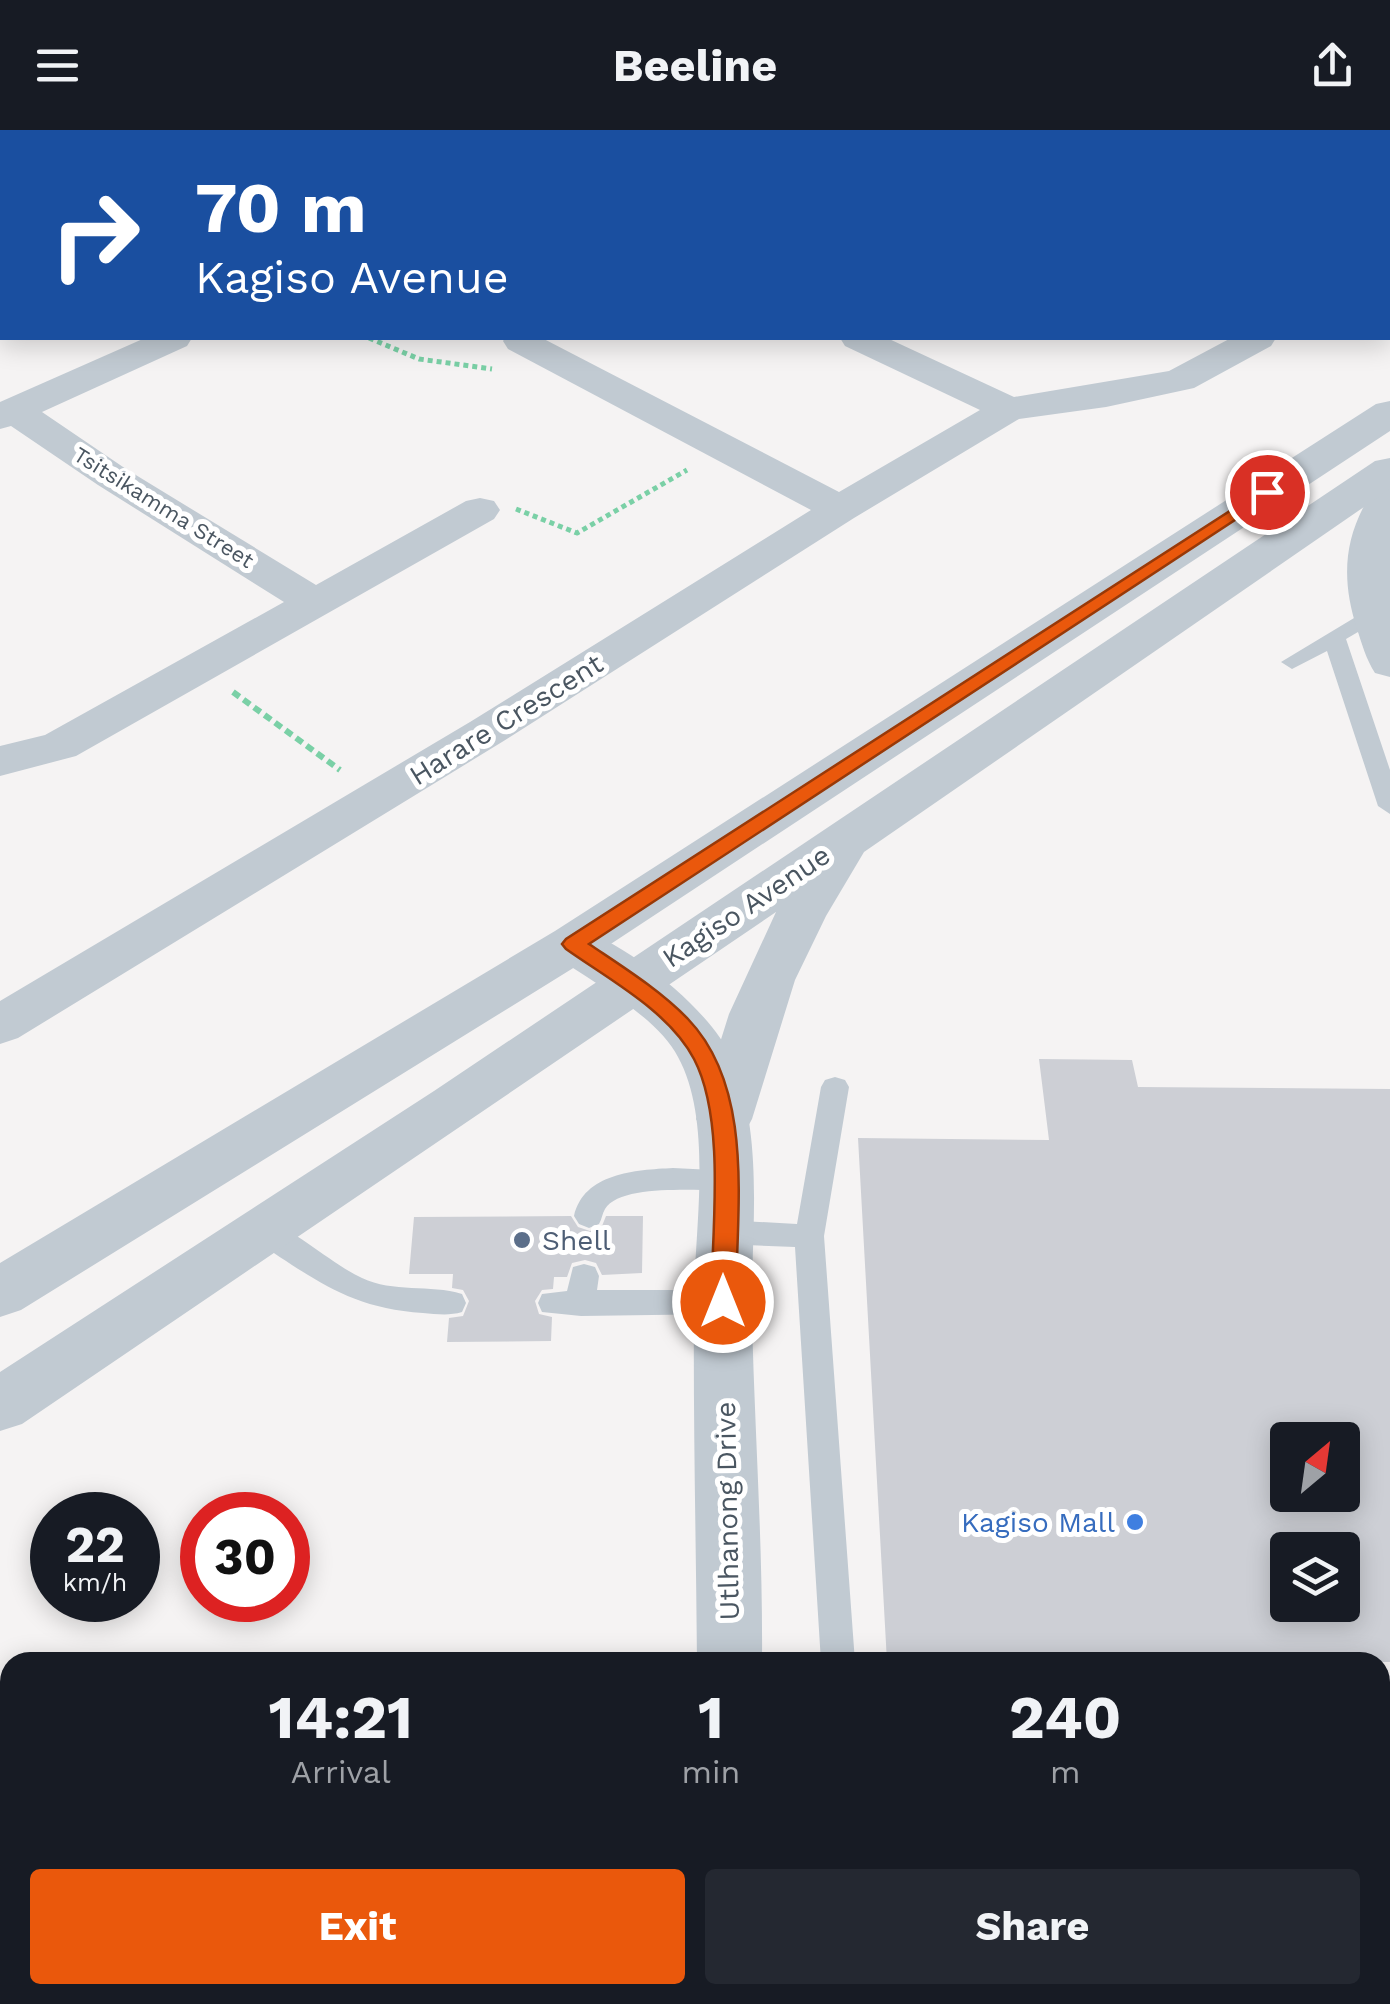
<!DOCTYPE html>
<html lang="en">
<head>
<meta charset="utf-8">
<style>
  :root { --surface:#171b24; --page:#242831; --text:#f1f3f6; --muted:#9ea1a6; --accent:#ea580c }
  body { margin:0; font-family:"Work Sans",sans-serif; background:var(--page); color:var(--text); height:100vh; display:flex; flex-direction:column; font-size:38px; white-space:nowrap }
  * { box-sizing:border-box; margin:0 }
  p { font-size:32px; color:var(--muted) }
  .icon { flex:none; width:55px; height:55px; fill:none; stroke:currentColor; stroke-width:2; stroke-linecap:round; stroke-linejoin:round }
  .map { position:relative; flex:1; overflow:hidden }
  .drawer { position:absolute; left:0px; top:1522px; width:1390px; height:352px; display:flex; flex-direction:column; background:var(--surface); border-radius:30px 30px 0 0; box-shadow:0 5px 25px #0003 }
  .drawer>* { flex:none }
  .banner { position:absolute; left:0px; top:0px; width:1390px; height:210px; box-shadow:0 5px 25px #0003; background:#1a4fa0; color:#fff; overflow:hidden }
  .needle { width:65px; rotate:29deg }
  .tools { position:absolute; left:1270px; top:1292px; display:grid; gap:20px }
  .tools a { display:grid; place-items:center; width:90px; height:90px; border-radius:10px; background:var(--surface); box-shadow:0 5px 25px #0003; font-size:50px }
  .speed { position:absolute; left:30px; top:1362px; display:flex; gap:20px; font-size:50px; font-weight:700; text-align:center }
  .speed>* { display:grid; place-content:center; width:130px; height:130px; border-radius:50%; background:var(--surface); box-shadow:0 5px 25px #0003; line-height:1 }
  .speed small { font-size:25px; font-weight:400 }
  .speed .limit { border:15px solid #d22; background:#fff; color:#111 }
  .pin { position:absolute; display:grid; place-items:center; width:85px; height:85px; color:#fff; margin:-42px; border:5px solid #fff; border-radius:50%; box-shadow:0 2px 10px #0007 }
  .me { position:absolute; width:110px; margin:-55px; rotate:0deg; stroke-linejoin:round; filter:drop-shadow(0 0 8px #0008) }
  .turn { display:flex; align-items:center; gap:35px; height:210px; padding:0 30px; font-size:45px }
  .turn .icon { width:130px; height:130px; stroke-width:2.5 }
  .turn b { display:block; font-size:70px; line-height:85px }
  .eta { display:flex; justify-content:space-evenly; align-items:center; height:170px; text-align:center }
  .eta b { font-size:60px; font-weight:700; line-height:70px }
  .button { display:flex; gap:20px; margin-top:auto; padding:20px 30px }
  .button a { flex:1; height:115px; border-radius:10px; background:var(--accent); color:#fff; font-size:40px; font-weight:700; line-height:115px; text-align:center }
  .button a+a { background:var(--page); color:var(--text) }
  header { display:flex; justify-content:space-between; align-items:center; height:130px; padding:0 30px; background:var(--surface); font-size:45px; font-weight:700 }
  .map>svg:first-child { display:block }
</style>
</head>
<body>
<header><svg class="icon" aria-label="menu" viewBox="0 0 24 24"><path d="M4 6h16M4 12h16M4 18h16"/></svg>Beeline<svg class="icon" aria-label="share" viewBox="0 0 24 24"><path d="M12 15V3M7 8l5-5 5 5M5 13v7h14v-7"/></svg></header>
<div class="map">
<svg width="1390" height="1874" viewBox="0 0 1390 1874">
  <rect width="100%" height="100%" fill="#f5f3f3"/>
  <g fill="#cdcfd5" fill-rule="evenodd">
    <path d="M1039,929L1132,930L1138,957L1390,959V1532H887L858,1008L1049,1010ZM1288,1310H1342V1365H1288ZM1288,1420H1342V1475H1288Z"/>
    <path d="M571,1086L578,1097L590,1101L602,1096L606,1086H643L642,1143L602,1145L596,1133L585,1130L572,1133L567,1147H554L553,1159L542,1160L535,1171L539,1184L552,1187L551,1211L447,1212L449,1188L463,1186L469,1171L463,1160L452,1158L453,1144H409L414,1087Z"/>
  </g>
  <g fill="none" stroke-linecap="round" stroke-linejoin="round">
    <g stroke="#7ad0a6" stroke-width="5" stroke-dasharray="5 4" stroke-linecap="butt">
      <path d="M369,208L419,229L492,239"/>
      <path d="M516,379L577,403L687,340"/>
    </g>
    <path stroke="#7ad0a6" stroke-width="6" stroke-dasharray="8 5" stroke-linecap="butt" d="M233,562L340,640"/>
    <g fill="#c1cad2" fill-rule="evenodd">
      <path d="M1374,476L1382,478L1385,483L1382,488L1346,509L1390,640V684L1378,676L1327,521L1292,539L1281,532Z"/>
      <path d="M835,947L845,950L849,957L824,1106L855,1532H821L795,1117L723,1114L713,1110L708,1102L713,1094L723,1090L797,1094L821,957L825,950Z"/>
      <path d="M673,1038L733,1041L737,1049L733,1057L723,1060C697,1061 620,1054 605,1079C602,1084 602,1089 599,1094L589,1098L579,1094L574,1086C584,1043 635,1040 673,1038Z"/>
      <path d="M262,1089C299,1101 328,1132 362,1148C393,1163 430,1154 462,1164L466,1173L462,1182C449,1186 436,1184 423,1183C347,1178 314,1148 252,1109L247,1101L252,1093Z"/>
      <path d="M584,1134L595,1137L599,1146L597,1160H723L734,1163L738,1172L734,1181L723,1184L581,1186L542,1182L538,1173L542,1164L567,1161L573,1137Z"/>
      <path d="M842,1865H880L881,1874H843Z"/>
    </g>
    <g fill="#c1cad2" fill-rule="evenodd">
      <path d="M30,0H66L67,2H32Z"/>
      <path d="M812,0H845L846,2H814Z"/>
      <path d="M1336,0H1374L1375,2H1338Z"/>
      <path d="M1390,120V142L1388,143V121Z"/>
      <path d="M145,208H192L187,216L42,282L126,339L316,455L466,371L480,368L494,371L500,380L494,389L76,626L0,646V616L45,605L284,472L98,355L11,296L0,299V272Z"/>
      <path d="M505,208H542L839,362L980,280L845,216L840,208H887L1014,267L1169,241L1231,208H1276L1271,216L1194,258L1106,277L1019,289L854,388L502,612L18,908L0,914V871L470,592L811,380L508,219L503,211Z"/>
      <path d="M1390,353V547L1375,543C1366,529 1362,514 1357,499C1340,446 1344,403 1376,356Z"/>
      <path d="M573,796C625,812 711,879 732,929C766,1011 750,1106 752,1192C755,1305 763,1419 762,1532H697C696,1410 693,1289 694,1167C695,1096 713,991 678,927C657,886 592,852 555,826L548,814L555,802Z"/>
      <rect x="700" y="1865" width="72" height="9"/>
    </g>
    <g fill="#c1cad2" fill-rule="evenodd">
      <path d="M1390,271V301L591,827L21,1180L0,1187V1133L555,801L1376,274Z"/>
      <path d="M1390,328V359L864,722L826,786L795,850L752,989L744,1004L724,1010L704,1004L696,989L729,884L776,782L22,1294L0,1301V1242L434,961L1375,331Z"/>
    </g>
  </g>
  <path fill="#ea580c" stroke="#983908" stroke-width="2.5" d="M1267,357L1276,362L1273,365L589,814C623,837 660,860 688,889C756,960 736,1082 736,1172L732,1179H714L711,1172C712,1103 726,990 694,929C669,881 608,849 566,819L562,814L566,809Z"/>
  <circle fill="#5c6f8a" stroke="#fff" stroke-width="4" cx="522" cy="1110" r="10"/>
  <circle fill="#3f7fe0" stroke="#fff" stroke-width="4" cx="1135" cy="1392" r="10"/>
  <g text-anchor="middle" stroke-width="10" stroke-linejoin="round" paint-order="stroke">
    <g font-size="22" fill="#4a5661" stroke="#fff">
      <text transform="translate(164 377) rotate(32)" y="8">Tsitsikamma Street</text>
    </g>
    <g font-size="28" fill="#4a5661" stroke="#fff">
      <text transform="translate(506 589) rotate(-32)" y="10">Harare Crescent</text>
      <text transform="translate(746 776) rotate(-34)" y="10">Kagiso Avenue</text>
      <text transform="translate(727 1381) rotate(-91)" y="10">Utlhanong Drive</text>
    </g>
    <g font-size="28" fill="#4e5e75" stroke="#fff" text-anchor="start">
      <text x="542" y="1120">Shell</text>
    </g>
    <g font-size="28" fill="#366cbe" stroke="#fff" text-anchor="end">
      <text x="1115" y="1402">Kagiso Mall</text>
    </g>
  </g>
</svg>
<div class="tools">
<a><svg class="needle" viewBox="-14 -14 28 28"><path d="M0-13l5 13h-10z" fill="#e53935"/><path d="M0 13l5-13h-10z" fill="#9ea1a6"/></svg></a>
<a><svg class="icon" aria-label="layers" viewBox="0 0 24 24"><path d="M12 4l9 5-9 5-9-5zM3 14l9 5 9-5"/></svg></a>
</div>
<div class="speed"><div>22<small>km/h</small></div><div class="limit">30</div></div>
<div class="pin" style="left:1267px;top:362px;background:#d93025"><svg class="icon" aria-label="arrive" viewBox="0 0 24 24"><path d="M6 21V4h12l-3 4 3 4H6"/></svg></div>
<svg class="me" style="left:723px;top:1172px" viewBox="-20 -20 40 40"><circle r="17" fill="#ea580c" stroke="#fff" stroke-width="3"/><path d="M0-11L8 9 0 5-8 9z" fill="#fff"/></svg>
<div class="banner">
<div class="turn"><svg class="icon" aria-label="right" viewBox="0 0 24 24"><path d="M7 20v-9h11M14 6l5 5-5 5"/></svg><div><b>70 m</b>Kagiso Avenue</div></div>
</div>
<section class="drawer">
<div class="eta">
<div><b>14:21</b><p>Arrival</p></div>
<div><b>1</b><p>min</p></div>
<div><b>240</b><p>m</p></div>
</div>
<div class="button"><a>Exit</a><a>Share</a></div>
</section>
</div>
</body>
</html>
